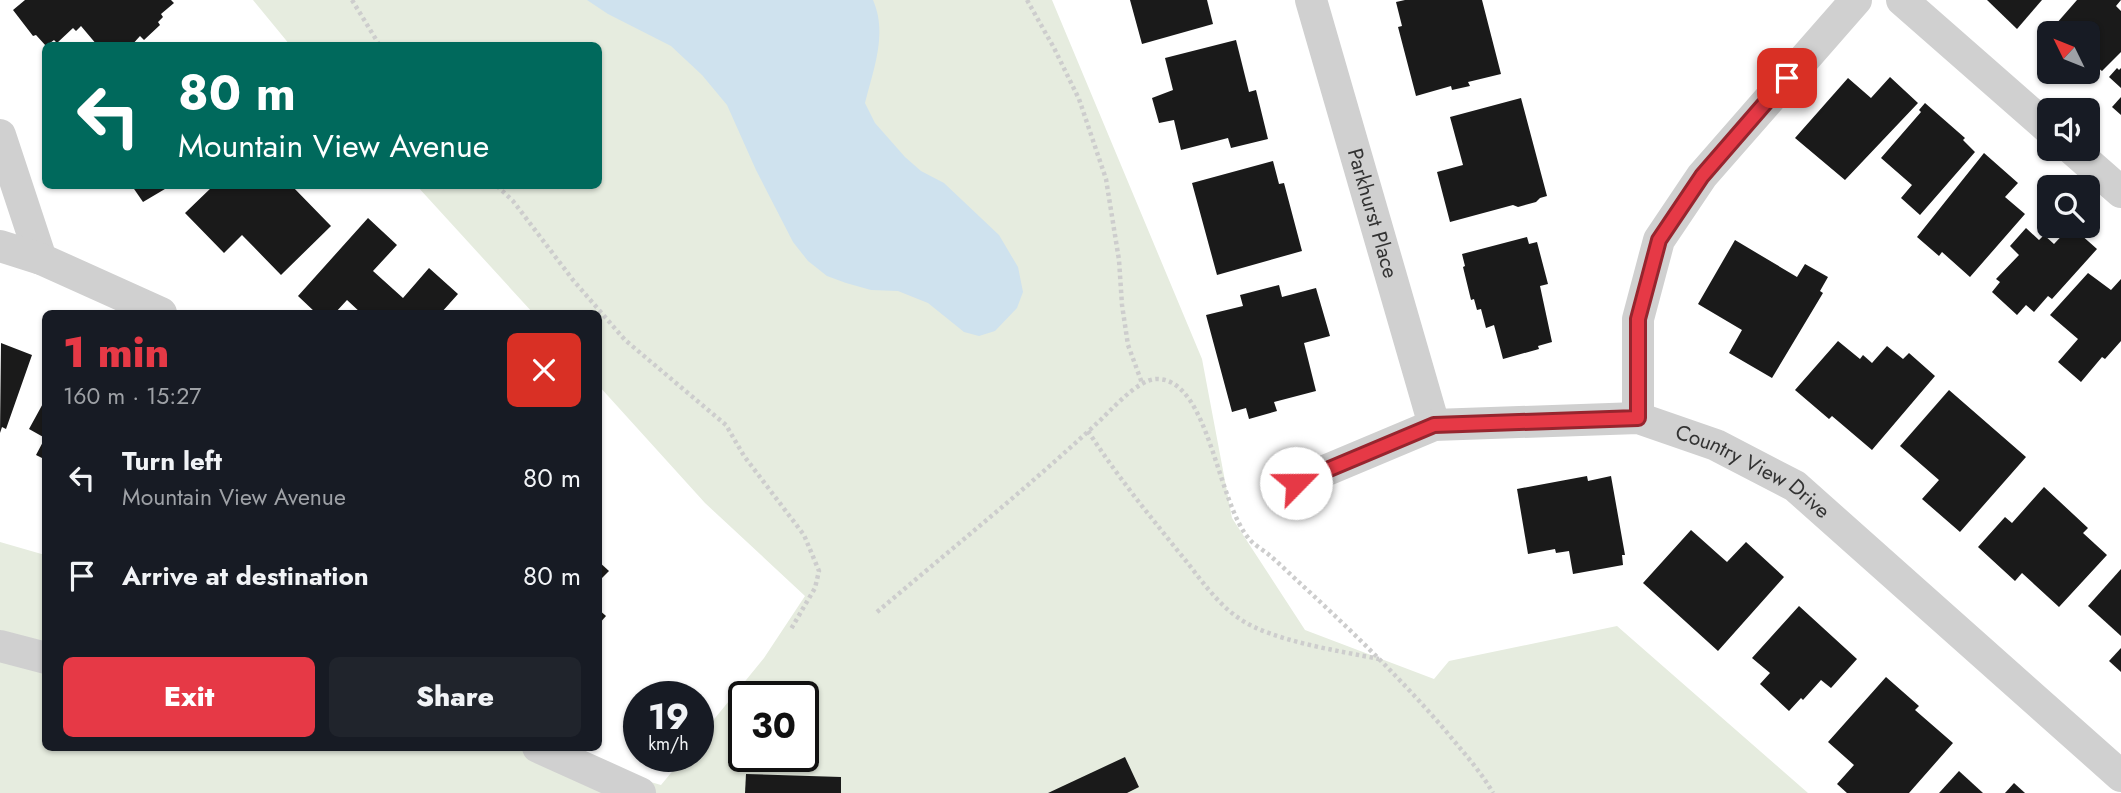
<!DOCTYPE html>
<html lang="en">
<head>
<meta charset="utf-8">
<style>
  :root { --surface:#171b24; --page:#20242c; --text:#f1f3f6; --muted:#9ea1a6; --accent:#e63946 }
  body { margin:0; font-family:Jost,sans-serif; background:var(--page); color:var(--text); height:100vh; display:flex; flex-direction:column; font-size:26px; white-space:nowrap }
  * { box-sizing:border-box; margin:0 }
  p { font-size:23px; color:var(--muted) }
  .icon { flex:none; width:38px; height:38px; fill:none; stroke:currentColor; stroke-width:2; stroke-linecap:round; stroke-linejoin:round }
  .map { position:relative; flex:1; overflow:hidden }
  .details { position:absolute; left:42px; top:310px; width:560px; height:441px; display:flex; flex-direction:column; background:var(--surface); border-radius:10px; box-shadow:0 2px 5px #0004 }
  .details>* { flex:none }
  .guide { position:absolute; left:42px; top:42px; width:560px; height:147px; border-radius:10px; box-shadow:0 2px 5px #0004; background:#00695c; color:#fff; overflow:hidden }
  .needle { width:46px; rotate:313deg }
  .controls { position:absolute; left:2037px; top:21px; display:grid; gap:14px }
  .controls a { display:grid; place-items:center; width:63px; height:63px; border-radius:10px; background:var(--surface); box-shadow:0 2px 5px #0004; font-size:35px }
  .speed { position:absolute; left:623px; top:681px; display:flex; gap:14px; font-size:35px; font-weight:700; text-align:center }
  .speed>* { display:grid; place-content:center; width:91px; height:91px; border-radius:50%; background:var(--surface); box-shadow:0 2px 5px #0004; line-height:1 }
  .speed small { font-size:18px; font-weight:400 }
  .speed .limit { border:4px solid #111; border-radius:10px; background:#fff; color:#111 }
  .pin { position:absolute; display:grid; place-items:center; width:60px; height:60px; color:#fff; margin:-30px; border-radius:14px; box-shadow:0 4px 10px #0006 }
  .me { position:absolute; width:77px; margin:-38px; rotate:67deg; stroke-linejoin:round; filter:drop-shadow(0 0 5px #0008) }
  .turn { display:flex; align-items:center; gap:24px; height:147px; padding:0 21px; font-size:32px }
  .turn .icon { width:91px; height:91px; stroke-width:2.5 }
  .turn b { display:block; font-size:49px; line-height:60px }
  .round { display:grid; place-items:center; flex:none; width:74px; height:74px; border-radius:10px; background:var(--page) }
  .headline { display:flex; align-items:center; justify-content:space-between; height:119px; padding:0 21px }
  h1 { font-size:42px; font-weight:800; line-height:52px; color:var(--accent) }
  .button { display:flex; gap:14px; margin-top:auto; padding:14px 21px }
  .button a { flex:1; height:80px; border-radius:10px; background:var(--accent); color:#fff; font-size:28px; font-weight:800; line-height:80px; text-align:center }
  .button a+a { background:var(--page); color:var(--text) }
  ul { padding:0; list-style:none }
  li { display:flex; align-items:center; gap:21px; height:98px; padding:0 21px }
  li div { flex:1 }
  li b { display:block; font-size:26px }
  li em { font-style:normal }
  .map>svg:first-child { display:block }
</style>
</head>
<body>
<div class="map">
<svg width="2121" height="793" viewBox="0 0 2121 793">
  <rect width="100%" height="100%" fill="#fff"/>
  <path fill="#e6ecdf" fill-rule="evenodd" d="M253,0H1052L1202,359L1232,518L1305,630L1434,679L1449,661L1617,626L1808,793H0V542L45,555L46,747H530L661,785L685,756H698V739L764,658L805,596L705,503L599,386L598,313H533L417,186H598V46L290,45ZM744,696H803V756H744Z"/>
  <path fill="#cfe2ee" d="M587,0H873C888,34 873,70 865,103L875,123L905,157L921,171L944,183L999,235L1018,267L1023,292L1017,308L995,331L979,336L964,332L928,303L898,291L871,290L846,283L827,276L808,261L793,242L756,170L727,105L702,75L671,46L608,14Z"/>
  <g fill="#1a1a1a">
    <path d="M25,0H171L174,3L161,14L163,17L158,22L160,25L144,40L140,36L131,46H102L100,43L97,45L81,26L76,31L73,28L57,43L54,40L46,46L36,35L33,36L13,10Z"/>
    <path d="M1130,0H1207L1213,24L1142,44Z"/>
    <path d="M1405,0H1482L1501,74L1468,82L1470,86L1452,90L1451,86L1416,96L1398,27L1402,26L1396,2Z"/>
    <path d="M1987,0H2042L2017,29Z"/>
    <path d="M2077,0H2121L2116,6L2121,11V52L2102,71L2094,65L2091,68L2088,65V33H2049V40L2044,35L2047,30L2049,32Z"/>
    <path d="M1236,40L1249,92L1256,90L1268,139L1231,148L1228,138L1181,150L1174,120L1159,123L1152,98L1173,90L1165,58Z"/>
    <path d="M2117,68L2119,70L2121,68V88L2109,77Z"/>
    <path d="M1890,77L1918,103L1845,180L1795,138L1848,78L1871,98Z"/>
    <path d="M2121,97V115L2112,107Z"/>
    <path d="M1521,98L1547,196L1540,198L1536,202L1518,207L1513,205L1450,222L1437,172L1463,165L1450,117Z"/>
    <path d="M1925,103L1965,138L1963,140L1975,152L1920,215L1901,198L1912,185L1881,158L1921,112L1919,110Z"/>
    <path d="M1984,153L2018,183L2005,197L2025,214L1970,277L1942,252L1939,256L1917,237Z"/>
    <path d="M1273,161L1279,184L1284,183L1302,251L1217,275L1192,183Z"/>
    <path d="M132,186H170L143,202Z"/>
    <path d="M213,186H292L331,226L281,275L242,235L224,253L185,213Z"/>
    <path d="M368,218L397,245L373,271L403,298L429,268L458,294L441,313H361L347,300L335,313H316L298,296Z"/>
    <path d="M2071,226L2097,249L2052,299L2048,296L2034,312L2026,305L2017,315L1992,292L2000,282L1996,279L2019,255L2010,246L2026,228L2039,240L2044,235L2054,244Z"/>
    <path d="M1527,237L1529,244L1537,242L1548,284L1540,286L1552,342L1538,346L1539,349L1503,359L1494,325L1486,328L1481,309L1477,310L1474,299L1471,300L1463,267L1465,266L1462,254Z"/>
    <path d="M1735,240L1797,277L1805,264L1828,277L1820,291L1823,293L1772,378L1729,353L1742,330L1698,304Z"/>
    <path d="M2088,273L2111,290L2121,279V341L2105,359L2102,357L2081,382L2058,362L2078,339L2050,315Z"/>
    <path d="M1279,285L1282,297L1316,288L1330,336L1304,343L1316,391L1274,402L1277,411L1249,419L1246,408L1232,412L1206,315L1243,306L1240,295Z"/>
    <path d="M1838,341L1860,359L1863,355L1872,363L1887,346L1903,359L1909,353L1935,376L1872,450L1832,416L1829,419L1795,390Z"/>
    <path d="M1,343L32,355L6,429L2,427L0,433Z"/>
    <path d="M1949,390L2026,457L1960,532L1922,499L1939,480L1900,446Z"/>
    <path d="M46,398V460L36,455L45,438L29,429Z"/>
    <path d="M1587,476L1588,481L1611,476L1625,555H1622L1623,565L1573,574L1569,551L1556,553L1555,549L1528,554L1517,489Z"/>
    <path d="M2044,487L2088,528L2083,533L2107,555L2059,607L2022,573L2015,581L1978,547L2005,517L2012,523Z"/>
    <path d="M1691,530L1727,562L1746,542L1784,577L1718,651L1643,583Z"/>
    <path d="M598,561L609,571L598,582Z"/>
    <path d="M2121,569V636L2088,606Z"/>
    <path d="M1799,606L1857,659L1831,688L1821,680L1803,700L1801,698L1789,711L1760,684L1770,673L1752,658Z"/>
    <path d="M598,609L606,616L598,625Z"/>
    <path d="M2121,648V672L2109,661Z"/>
    <path d="M1886,677L1919,706L1915,710L1953,743L1909,793H1847L1837,784L1854,765L1828,742Z"/>
    <path d="M1125,757L1139,787L1127,793H1048Z"/>
    <path d="M1959,771L1983,793H1939Z"/>
    <path d="M746,774L841,777V793H745Z"/>
    <path d="M2014,783L2025,793H2005Z"/>
  </g>
  <g fill="none" stroke-linecap="round" stroke-linejoin="round">
    <g stroke="#cdcdcd" stroke-width="4.5" stroke-dasharray="3.5 3.5" stroke-linecap="butt">
      <path d="M352,0L380,46"/>
      <path d="M1027,0L1054,48L1079,99L1106,179L1119,260L1122,305L1128,345L1142,383"/>
      <path d="M497,186L513,201L573,280L625,340L726,425L744,456L804,535L819,571L815,588L791,629"/>
      <path d="M1088,431C1117,476 1149,515 1182,556C1200,578 1216,603 1240,619C1272,641 1340,651 1379,659"/>
      <path d="M877,612C950,550 1025,490 1095,425C1110,412 1137,379 1157,379C1210,379 1217,506 1251,541C1256,546 1263,550 1268,554C1280,564 1292,576 1303,586C1353,632 1401,679 1445,730C1462,751 1480,770 1493,793"/>
    </g>
    <g stroke="#d0d0d0" stroke-width="32">
      <path id="s1" d="M1311,0L1434,425"/>
      <path d="M1902,0L2049,129"/>
      <path d="M0,135L41,259"/>
      <path d="M2072,149L2121,192"/>
      <path d="M0,246L41,259L161,313"/>
      <path d="M1638,418V319L1659,240L1702,176L1856,0"/>
      <path id="s2" d="M1296,483L1434,425L1638,418L1716,445L1795,486L2121,776"/>
      <path d="M0,646L46,658"/>
      <path d="M538,747L640,793"/>
    </g>
  </g>
  <g fill="none" stroke-linecap="round" stroke-linejoin="round">
    <g stroke="#96252e" stroke-width="18">
      <path id="route" d="M1296,483L1434,425L1638,418V319L1659,240L1702,176L1787,78"/>
    </g>
    <use href="#route" stroke="#e63946" stroke-width="12"/>
  </g>
  <g text-anchor="middle" stroke-width="7" stroke-linejoin="round" paint-order="stroke">
    <g font-size="21" fill="#333" stroke="#fff">
      <text dy="7" stroke="none"><textPath href="#s1" startOffset="222">Parkhurst Place</textPath></text>
      <text dy="7" stroke="none"><textPath href="#s2" startOffset="481">Country View Drive</textPath></text>
    </g>
  </g>
</svg>
<div class="controls">
<a><svg class="needle" viewBox="-14 -14 28 28"><path d="M0-13l5 13h-10z" fill="#e53935"/><path d="M0 13l5-13h-10z" fill="#9ea1a6"/></svg></a>
<a><svg class="icon" aria-label="sound" viewBox="0 0 24 24"><path d="M4 9h4l5-4v14l-5-4H4zM17 9q2 3 0 6"/></svg></a>
<a><svg class="icon" aria-label="search" viewBox="0 0 24 24"><circle cx="10" cy="10" r="6"/><path d="M15 15l6 6"/></svg></a>
</div>
<div class="speed"><div>19<small>km/h</small></div><div class="limit">30</div></div>
<div class="pin" style="left:1787px;top:78px;background:#d93025"><svg class="icon" aria-label="arrive" viewBox="0 0 24 24"><path d="M6 21V4h12l-3 4 3 4H6"/></svg></div>
<svg class="me" style="left:1296px;top:483px" viewBox="-20 -20 40 40"><circle r="19" fill="#fff"/><path d="M0-13L10 11 0 6-10 11z" fill="#e63946"/></svg>
<div class="guide">
<div class="turn"><svg class="icon" aria-label="left" viewBox="0 0 24 24"><path d="M17 20v-9H6M10 6l-5 5 5 5"/></svg><div><b>80 m</b>Mountain View Avenue</div></div>
</div>
<section class="details">
<div class="headline"><div><h1>1 min</h1><p>160 m · 15:27</p></div><a class="round" style="background:#d93025;color:#fff"><svg class="icon" aria-label="close" viewBox="0 0 24 24"><path d="M6 6l12 12M18 6L6 18"/></svg></a></div>
<ul>
<li><svg class="icon" aria-label="left" viewBox="0 0 24 24"><path d="M17 20v-9H6M10 6l-5 5 5 5"/></svg><div><b>Turn left</b><p>Mountain View Avenue</p></div><em>80 m</em></li>
<li><svg class="icon" aria-label="arrive" viewBox="0 0 24 24"><path d="M6 21V4h12l-3 4 3 4H6"/></svg><div><b>Arrive at destination</b></div><em>80 m</em></li>
</ul>
<div class="button"><a>Exit</a><a>Share</a></div>
</section>
</div>
</body>
</html>
